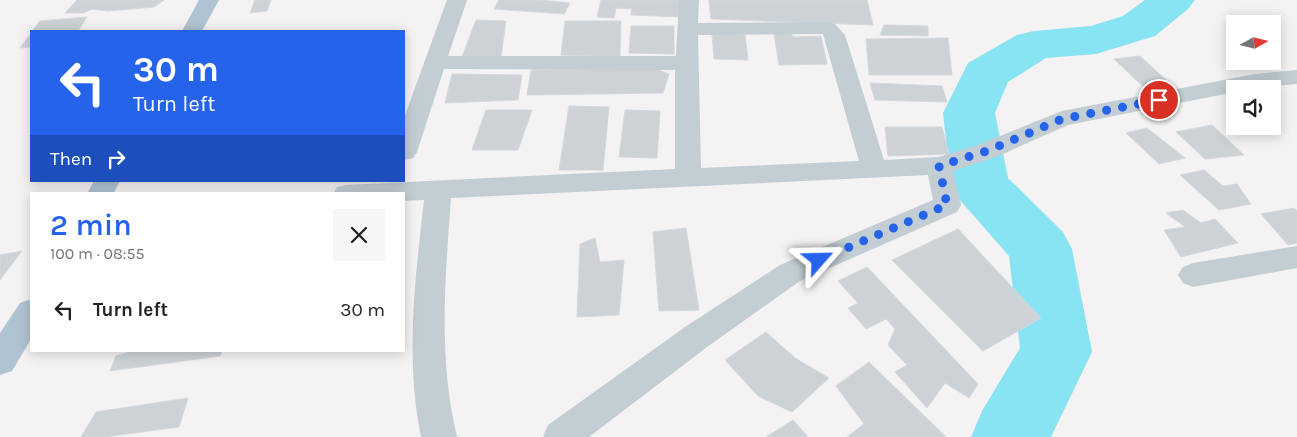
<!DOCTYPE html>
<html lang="en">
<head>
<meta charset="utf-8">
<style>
  :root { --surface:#fff; --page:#f6f6f6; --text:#202124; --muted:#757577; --accent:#2563eb }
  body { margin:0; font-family:Karla,sans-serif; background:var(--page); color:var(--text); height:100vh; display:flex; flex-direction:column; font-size:19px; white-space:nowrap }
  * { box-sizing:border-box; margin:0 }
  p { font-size:16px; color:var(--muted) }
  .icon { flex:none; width:28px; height:28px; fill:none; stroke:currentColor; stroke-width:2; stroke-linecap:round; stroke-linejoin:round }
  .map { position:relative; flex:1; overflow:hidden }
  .sheet { position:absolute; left:30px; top:192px; width:375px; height:160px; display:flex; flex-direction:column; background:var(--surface); border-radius:0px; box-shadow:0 2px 12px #0003 }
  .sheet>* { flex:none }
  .hud { position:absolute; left:30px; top:30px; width:375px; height:152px; border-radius:0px; box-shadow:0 2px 12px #0003; background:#2563eb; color:#fff; overflow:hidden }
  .needle { width:32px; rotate:82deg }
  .tools { position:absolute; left:1226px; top:15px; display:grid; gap:10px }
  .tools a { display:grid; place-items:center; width:55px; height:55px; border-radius:0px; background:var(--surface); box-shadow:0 2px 12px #0003; font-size:25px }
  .pin { position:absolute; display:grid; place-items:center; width:42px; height:42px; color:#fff; margin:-21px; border:2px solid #fff; border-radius:50%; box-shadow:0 1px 5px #0007 }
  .me { position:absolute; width:55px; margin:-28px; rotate:65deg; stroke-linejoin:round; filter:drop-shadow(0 0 4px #0008) }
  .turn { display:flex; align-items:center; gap:18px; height:105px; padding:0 20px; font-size:22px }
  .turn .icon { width:65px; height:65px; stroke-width:2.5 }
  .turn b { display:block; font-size:35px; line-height:42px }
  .then { display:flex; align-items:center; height:48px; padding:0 20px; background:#0003; gap:10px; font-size:19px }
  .round { display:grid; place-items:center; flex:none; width:52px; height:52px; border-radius:0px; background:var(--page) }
  .overview { display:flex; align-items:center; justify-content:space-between; height:85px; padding:0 20px }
  h1 { font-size:30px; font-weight:600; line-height:38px; color:var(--accent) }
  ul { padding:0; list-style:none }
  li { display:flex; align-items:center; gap:15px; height:65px; padding:0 20px }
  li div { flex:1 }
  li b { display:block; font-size:19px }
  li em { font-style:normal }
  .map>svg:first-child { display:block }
</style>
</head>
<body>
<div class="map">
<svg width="1297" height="437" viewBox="0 0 1297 437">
  <rect width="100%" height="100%" fill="#f4f2f2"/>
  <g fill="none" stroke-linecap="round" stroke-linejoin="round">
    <path fill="#88e3f3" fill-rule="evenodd" d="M1145,0H1195L1188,9L1155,36L1096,54L1046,58L1008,82L995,113L1008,178L1063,232L1072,249L1092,352L1051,437H971L982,411L1020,348L1009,256L959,199L951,185L943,113L968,63L1017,35L1034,31L1091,26L1123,16Z"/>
  </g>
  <g fill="#cdd2d6" stroke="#d5d8dd">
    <path d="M77,0H164L154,7L108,11L92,9L83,13H65Z"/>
    <path d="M255,0H271L267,11L250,13Z"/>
    <path d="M499,0H541L570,3L564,14L494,9Z"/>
    <path d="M601,0H682L680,17L631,15L632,9L616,8L614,18L597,17Z"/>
    <path d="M709,0H867L873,25L711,19Z"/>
    <path d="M87,17L78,31H32L40,21Z"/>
    <path d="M476,20L506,21L501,57H462Z"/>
    <path d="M565,21H621L620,57L561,55Z"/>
    <path d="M884,25L928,26V36L880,35Z"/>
    <path d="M631,26H674V54L629,53Z"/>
    <path d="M790,32L793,37L821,36L827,64L779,65L774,33Z"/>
    <path d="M31,33V47L20,48Z"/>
    <path d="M712,34L745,35L748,60L714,59Z"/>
    <path d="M948,38L952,75H869L866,39Z"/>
    <path d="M1140,56L1178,91L1151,94L1114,59Z"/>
    <path d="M654,68L669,74L663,93L527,95L531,70Z"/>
    <path d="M452,74L522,75L518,100L445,103Z"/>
    <path d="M870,83L942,86L947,102L875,100Z"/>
    <path d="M569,106L609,107L603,170H559Z"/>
    <path d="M486,110H532L518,150H472Z"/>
    <path d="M625,110L660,111L657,158L619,157Z"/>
    <path d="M1212,125L1244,155L1205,159L1176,132Z"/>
    <path d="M885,127H942L949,154L888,156Z"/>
    <path d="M1147,128L1185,158L1159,164L1126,133Z"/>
    <path d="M1204,170L1223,186L1237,184L1251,204L1219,210L1180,175Z"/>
    <path d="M1294,208L1297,211V243L1288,245L1261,214Z"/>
    <path d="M1183,210L1201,223L1215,219L1238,243L1181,257L1164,230L1185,227L1166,213Z"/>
    <path d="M686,228L699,310L659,311L653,232Z"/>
    <path d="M958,229L1041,318L983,351L892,260Z"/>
    <path d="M595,238L600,262L624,260L619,315L577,317L580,244Z"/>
    <path d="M22,251L0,280V255Z"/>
    <path d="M867,267L978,384L969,398L945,383L927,408L895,372L907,365L888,345L895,329L886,319L866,329L848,308L858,303L838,281Z"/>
    <path d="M766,332L795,358L829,378L792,412L758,396L725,360Z"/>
    <path d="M133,351H222L220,356L110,371L116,356Z"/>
    <path d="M869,362L946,437H847L864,424L836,386Z"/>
    <path d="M188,398L179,427L105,437H81L96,412Z"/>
    <path d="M793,420L808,437H766Z"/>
  </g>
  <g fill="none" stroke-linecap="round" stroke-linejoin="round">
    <g fill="#c2cdd4" fill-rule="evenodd">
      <path d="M447,0H467L448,56H676L679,0H699L698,23L828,22L835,24L845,35L884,160L938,157L978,145L1062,111L1255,74L1297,70V84L1235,89V92L1068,125L996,157L953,171L961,205L957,212L800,281L707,347L589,437H543L548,425L685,327L780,265L933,200L928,175L451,198C445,279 438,358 457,437H421C405,358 415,279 424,200L404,201V194H333L337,187L346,185L675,169V70L444,69L417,152L413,158L404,160V118ZM823,34L859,161L701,168L698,35Z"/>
      <path d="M1297,246V268L1193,287L1183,283L1178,275L1183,267L1193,263Z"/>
    </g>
    <g fill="#b0c3d2" fill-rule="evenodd">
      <path d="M199,0H219L202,31H182Z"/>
      <path d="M94,181H120L113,194H87Z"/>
      <path d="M31,299V339L12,371L0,375V333L20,303Z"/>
    </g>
  </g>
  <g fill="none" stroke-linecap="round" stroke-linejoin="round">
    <path stroke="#2563eb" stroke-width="9" stroke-dasharray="0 16.2" d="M819,260L947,205L939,166L987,151L1062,119L1159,100"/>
  </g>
</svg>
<div class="tools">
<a><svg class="needle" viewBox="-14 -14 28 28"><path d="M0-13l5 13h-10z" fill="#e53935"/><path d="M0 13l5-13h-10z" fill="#757577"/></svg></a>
<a><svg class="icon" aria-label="sound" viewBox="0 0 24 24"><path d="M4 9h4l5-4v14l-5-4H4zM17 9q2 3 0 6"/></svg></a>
</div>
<div class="pin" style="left:1159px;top:100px;background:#d93025"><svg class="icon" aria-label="arrive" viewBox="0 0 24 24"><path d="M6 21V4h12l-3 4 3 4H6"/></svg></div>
<svg class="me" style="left:819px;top:260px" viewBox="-20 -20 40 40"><path d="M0-17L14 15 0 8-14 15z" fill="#2563eb" stroke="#fff" stroke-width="4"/></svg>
<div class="hud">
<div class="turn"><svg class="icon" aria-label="left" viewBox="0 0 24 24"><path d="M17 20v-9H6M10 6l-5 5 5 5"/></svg><div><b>30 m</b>Turn left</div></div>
<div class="then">Then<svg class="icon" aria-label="right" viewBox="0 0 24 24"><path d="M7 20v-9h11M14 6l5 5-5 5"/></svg></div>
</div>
<section class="sheet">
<div class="overview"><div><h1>2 min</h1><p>100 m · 08:55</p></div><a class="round"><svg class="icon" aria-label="close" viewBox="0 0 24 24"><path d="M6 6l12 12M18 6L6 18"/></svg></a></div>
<ul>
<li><svg class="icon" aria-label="left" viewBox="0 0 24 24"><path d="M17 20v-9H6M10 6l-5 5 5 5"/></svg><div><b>Turn left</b></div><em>30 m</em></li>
</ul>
</section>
</div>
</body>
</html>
